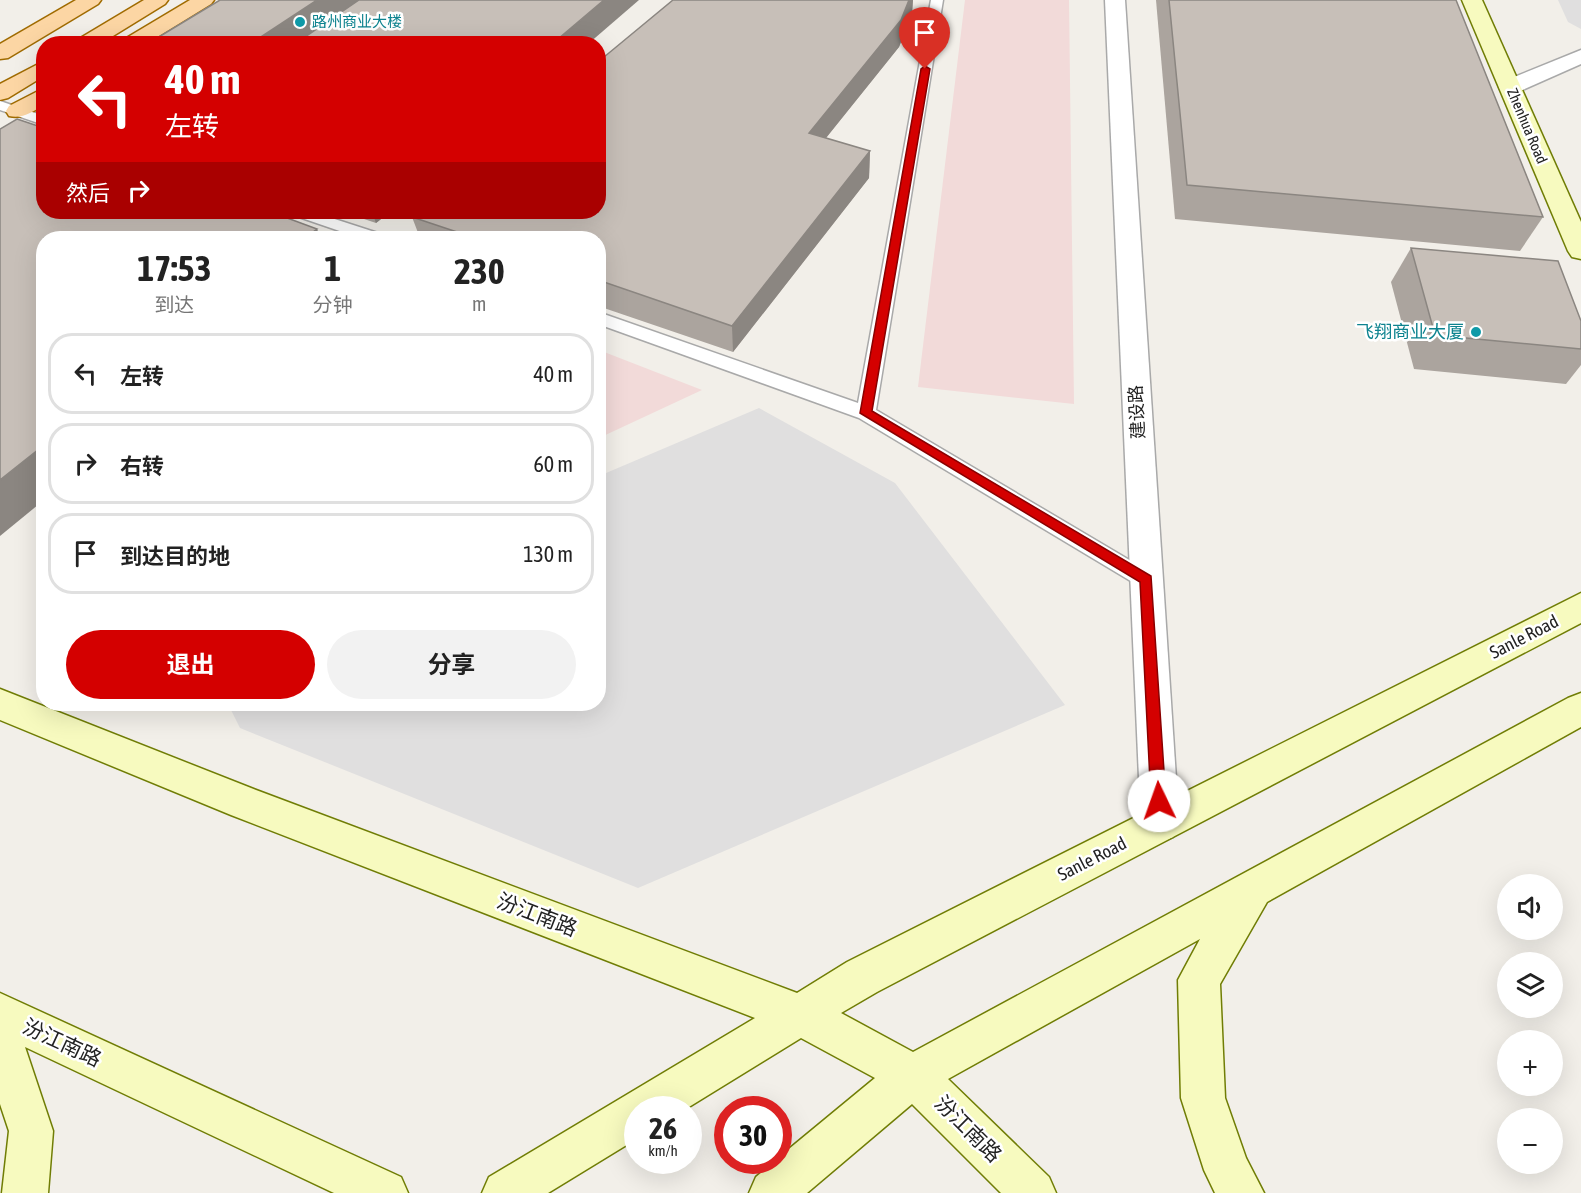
<!DOCTYPE html>
<html lang="zh">
<head>
<meta charset="utf-8">
<style>
  :root { --surface:#fff; --page:#f2f2f2; --text:#222; --muted:#767676; --line:#e0e0e0; --accent:#d40000 }
  body { margin:0; font-family:"Asap Condensed","Noto Sans SC",sans-serif; background:var(--page); color:var(--text); height:100vh; display:flex; flex-direction:column; font-size:22px; white-space:nowrap }
  * { box-sizing:border-box; margin:0 }
  p { font-size:20px; color:var(--muted) }
  .icon { flex:none; width:33px; height:33px; fill:none; stroke:currentColor; stroke-width:2; stroke-linecap:round; stroke-linejoin:round }
  .map { position:relative; flex:1; overflow:hidden }
  .sheet { position:absolute; left:36px; top:231px; width:570px; height:480px; display:flex; flex-direction:column; background:var(--surface); border-radius:24px; box-shadow:0 6px 24px #0002 }
  .sheet>* { flex:none }
  .hud { position:absolute; left:36px; top:36px; width:570px; height:183px; border-radius:24px; box-shadow:0 6px 24px #0002; background:#d40000; color:#fff; overflow:hidden }
  .buttons { position:absolute; left:1497px; top:874px; display:grid; gap:12px }
  .buttons a { display:grid; place-items:center; width:66px; height:66px; border-radius:50%; background:var(--surface); box-shadow:0 6px 24px #0002; font-size:30px }
  .speed { position:absolute; left:624px; top:1096px; display:flex; gap:12px; font-size:30px; font-weight:700; text-align:center }
  .speed>* { display:grid; place-content:center; width:78px; height:78px; border-radius:50%; background:var(--surface); box-shadow:0 6px 24px #0002; line-height:1 }
  .speed small { font-size:15px; font-weight:400 }
  .speed .limit { border:9px solid #d22; background:#fff; color:#111 }
  .pin { position:absolute; display:grid; place-items:center; width:51px; height:51px; color:#fff; margin:-62px -26px; border-radius:50% 50% 50% 0; rotate:-45deg; box-shadow:0 0 6px #0007 }
  .pin .icon { rotate:45deg }
  .me { position:absolute; width:66px; margin:-33px; rotate:357deg; stroke-linejoin:round; filter:drop-shadow(0 0 4px #0008) }
  .turn { display:flex; align-items:center; gap:21px; height:126px; padding:0 30px; font-size:27px }
  .turn .icon { width:78px; height:78px; stroke-width:2.5 }
  .turn b { display:block; font-size:42px; line-height:51px }
  .then { display:flex; align-items:center; height:57px; padding:0 30px; background:#0003; gap:12px; font-size:22px }
  .eta { display:flex; justify-content:space-evenly; align-items:center; height:102px; text-align:center }
  .eta b { font-size:36px; font-weight:700; line-height:42px }
  .action { display:flex; gap:12px; margin-top:auto; padding:12px 30px }
  .action a { flex:1; height:69px; border-radius:36px; background:var(--accent); color:#fff; font-size:24px; font-weight:700; line-height:69px; text-align:center }
  .action a+a { background:var(--page); color:var(--text) }
  ul { padding:0; list-style:none }
  li { display:flex; align-items:center; gap:18px; height:81px; margin:0 12px 9px; padding:0 18px; border:3px solid var(--line); border-radius:24px }
  li div { flex:1 }
  li b { display:block; font-size:22px }
  li em { font-style:normal }
  .map>svg:first-child { display:block }
</style>
</head>
<body>
<div class="map">
<svg width="1581" height="1193" viewBox="0 0 1581 1193">
  <rect width="100%" height="100%" fill="#f2efe9"/>
  <g fill="#e0dfdf">
    <path d="M1558,0H1581V29L1568,22Z"/>
    <path d="M759,408L895,483L1065,705L638,888L240,728L228,704H598L599,476Z"/>
  </g>
  <g fill="#f2dad9">
    <path d="M965,0H1069L1074,404L918,387Z"/>
    <path d="M599,350L702,390L599,438Z"/>
  </g>
  <g fill="none" stroke-linecap="round" stroke-linejoin="round">
    <g stroke="#a9a9a9" stroke-width="3">
      <g id="lane">
        <path d="M931,0H943L876,410L1153,574L1156,580L1153,586L1146,588L1139,586L859,418L598,324V312L858,403Z"/>
        <path d="M0,101L44,116V125L0,110Z"/>
        <path d="M291,212H313L381,234L383,238H360L293,215Z"/>
      </g>
    </g>
    <g stroke="#a9a9a9" stroke-width="3">
      <g id="street">
        <path d="M1105,0H1125L1179,824L1173,837L1160,842L1147,837L1141,824Z"/>
        <path d="M1581,50V64L1518,92L1510,94L1502,92L1499,87L1502,82Z"/>
      </g>
    </g>
    <g stroke="#707d05" stroke-width="3">
      <g id="secondary">
        <path d="M1462,0H1482L1581,222V259L1572,257L1568,251Z"/>
        <path d="M1581,593V623L877,992L841,1013L913,1052L1568,698L1581,693V727L1267,902L1220,984L1225,1098L1246,1158L1264,1193H1215L1204,1170L1181,1098L1178,980L1200,939L948,1079L1049,1177L1056,1193H1001L912,1104L807,1193H749L756,1177L775,1161H778V1158L875,1078L801,1038L684,1110H638V1138L548,1193H482L489,1177L755,1018L231,815L0,720V689L251,788L797,993L847,962Z"/>
        <path d="M0,993L401,1177L408,1193H334L25,1047L53,1131L48,1193H2L9,1131L0,1104Z"/>
      </g>
    </g>
    <g stroke="#a06b00" stroke-width="3">
      <g id="primary">
        <path d="M76,0H101L98,4L8,58L0,59V44Z"/>
        <path d="M144,0H168L165,4L100,44H74L77,40Z"/>
        <path d="M190,0H214L211,4L146,44H120L123,40Z"/>
        <path d="M44,61V76L8,98L0,100V84Z"/>
        <path d="M44,88V105C32,112 23,119 9,116L6,111L9,106Z"/>
      </g>
    </g>
    <use href="#lane" fill="#fff" fill-rule="evenodd"/>
    <use href="#street" fill="#fff" fill-rule="evenodd"/>
    <use href="#secondary" fill="#f7fabf" fill-rule="evenodd"/>
    <use href="#primary" fill="#fcd6a4" fill-rule="evenodd"/>
  </g>
  <g fill="#aba49e">
    <path d="M673,0H913L912,13L899,47L826,138L870,151L869,178L733,352L598,306V238H420L412,217Z"/>
    <path d="M1156,0H1456L1543,217L1520,251L1175,219Z"/>
    <path d="M343,212H390L376,223Z"/>
    <path d="M1411,248L1581,321V365L1566,384L1414,369L1391,282Z"/>
  </g>
  <g fill="#8b8681">
    <path d="M317,0H379L314,44H250Z"/>
    <path d="M604,0H639L588,44H552Z"/>
    <path d="M909,0H913L912,13L899,47L809,159V133Z"/>
    <path d="M870,151L869,178L733,352L732,326Z"/>
    <path d="M372,212H390L376,223Z"/>
    <path d="M317,229L321,238H305Z"/>
    <path d="M44,445V500L0,536V480Z"/>
  </g>
  <g fill="#c7bfb8" stroke="#8b8681" stroke-width="1.5">
    <path d="M220,0H317L250,44H147Z"/>
    <path d="M359,0H604L552,44H295Z"/>
    <path d="M673,0H909L901,20L809,133L870,151L732,326L598,280V238H475L412,217L419,212H598V62Z"/>
    <path d="M1169,0H1456L1543,217L1187,185Z"/>
    <path d="M17,119L44,128V212H271L317,229L305,238H44V445L0,480V129Z"/>
    <path d="M1411,248L1558,261L1581,321V349L1435,335Z"/>
  </g>
  <path fill="#d40000" stroke="#8a0000" stroke-width="1.5" d="M925,66L930,69L872,411L1151,576L1166,801L1164,807L1159,809L1153,807L1151,801L1140,582L860,413L921,69Z"/>
  <g fill="#0f9aa8" stroke="#fff" stroke-width="2">
    <circle cx="300" cy="22" r="6"/>
    <circle cx="1476" cy="332" r="6"/>
  </g>
  <g text-anchor="middle" stroke-width="5" stroke-linejoin="round" paint-order="stroke">
    <g font-size="15" fill="#0d838f" stroke="#fff" text-anchor="start">
      <text x="312" y="27">路州商业大楼</text>
    </g>
    <g font-size="15" fill="#222" stroke="#fff">
      <text transform="translate(1527 126) rotate(67)" y="5">Zhenhua Road</text>
    </g>
    <g font-size="18" fill="#0d838f" stroke="#fff" text-anchor="end">
      <text x="1464" y="338">飞翔商业大厦</text>
    </g>
    <g font-size="18" fill="#222" stroke="#fff">
      <text transform="translate(1137 412) rotate(-93)" y="6">建设路</text>
      <text transform="translate(1524 637) rotate(-27)" y="6">Sanle Road</text>
      <text transform="translate(1092 859) rotate(-27)" y="6">Sanle Road</text>
    </g>
    <g font-size="21" fill="#222" stroke="#fff">
      <text transform="translate(537 915) rotate(21)" y="7">汾江南路</text>
      <text transform="translate(62 1043) rotate(25)" y="7">汾江南路</text>
      <text transform="translate(968 1129) rotate(45)" y="7">汾江南路</text>
    </g>
  </g>
</svg>
<div class="buttons">
<a><svg class="icon" aria-label="sound" viewBox="0 0 24 24"><path d="M4 9h4l5-4v14l-5-4H4zM17 9q2 3 0 6"/></svg></a>
<a><svg class="icon" aria-label="layers" viewBox="0 0 24 24"><path d="M12 4l9 5-9 5-9-5zM3 14l9 5 9-5"/></svg></a>
<a>+</a>
<a>−</a>
</div>
<div class="speed"><div>26<small>km/h</small></div><div class="limit">30</div></div>
<div class="pin" style="left:925px;top:69px;background:#d93025"><svg class="icon" aria-label="arrive" viewBox="0 0 24 24"><path d="M6 21V4h12l-3 4 3 4H6"/></svg></div>
<svg class="me" style="left:1159px;top:801px" viewBox="-20 -20 40 40"><circle r="19" fill="#fff"/><path d="M0-13L10 11 0 6-10 11z" fill="#d40000"/></svg>
<div class="hud">
<div class="turn"><svg class="icon" aria-label="left" viewBox="0 0 24 24"><path d="M17 20v-9H6M10 6l-5 5 5 5"/></svg><div><b>40 m</b>左转</div></div>
<div class="then">然后<svg class="icon" aria-label="right" viewBox="0 0 24 24"><path d="M7 20v-9h11M14 6l5 5-5 5"/></svg></div>
</div>
<section class="sheet">
<div class="eta">
<div><b>17:53</b><p>到达</p></div>
<div><b>1</b><p>分钟</p></div>
<div><b>230</b><p>m</p></div>
</div>
<ul>
<li><svg class="icon" aria-label="left" viewBox="0 0 24 24"><path d="M17 20v-9H6M10 6l-5 5 5 5"/></svg><div><b>左转</b></div><em>40 m</em></li>
<li><svg class="icon" aria-label="right" viewBox="0 0 24 24"><path d="M7 20v-9h11M14 6l5 5-5 5"/></svg><div><b>右转</b></div><em>60 m</em></li>
<li><svg class="icon" aria-label="arrive" viewBox="0 0 24 24"><path d="M6 21V4h12l-3 4 3 4H6"/></svg><div><b>到达目的地</b></div><em>130 m</em></li>
</ul>
<div class="action"><a>退出</a><a>分享</a></div>
</section>
</div>
</body>
</html>
